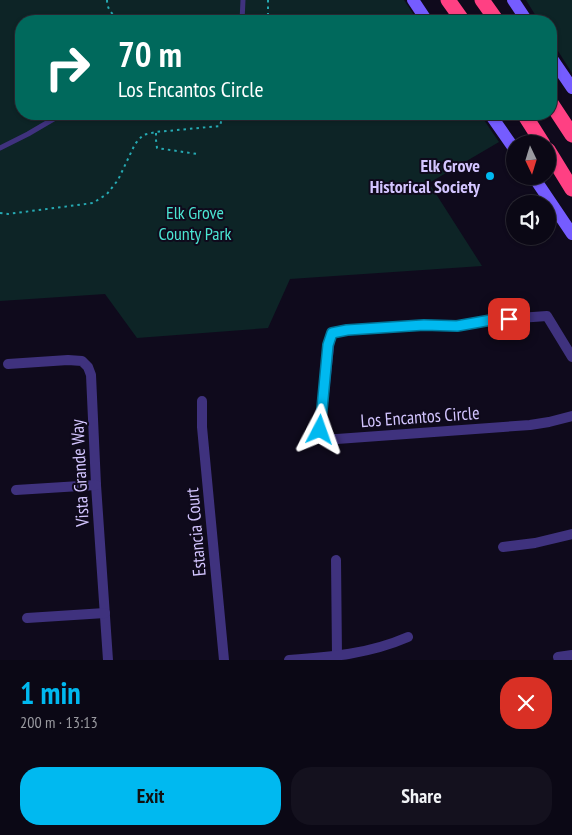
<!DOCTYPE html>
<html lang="en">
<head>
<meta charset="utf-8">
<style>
  :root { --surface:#0b0815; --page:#14111e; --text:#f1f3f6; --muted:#9a9aa0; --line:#2b2934; --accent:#00b9f0 }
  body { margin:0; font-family:"PT Sans Narrow",sans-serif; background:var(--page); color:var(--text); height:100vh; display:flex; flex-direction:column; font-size:19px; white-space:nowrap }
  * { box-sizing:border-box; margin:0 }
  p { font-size:16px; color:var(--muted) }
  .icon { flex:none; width:28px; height:28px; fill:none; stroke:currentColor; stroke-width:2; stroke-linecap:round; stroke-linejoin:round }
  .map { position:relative; height:660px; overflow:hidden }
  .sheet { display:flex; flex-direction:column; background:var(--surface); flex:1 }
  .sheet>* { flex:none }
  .banner { position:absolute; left:15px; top:15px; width:542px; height:105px; border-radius:20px; box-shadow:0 1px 4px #0004,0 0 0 1px var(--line); background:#00695c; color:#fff; overflow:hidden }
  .needle { width:32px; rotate:176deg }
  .buttons { position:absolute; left:506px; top:135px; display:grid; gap:10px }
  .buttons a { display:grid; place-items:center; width:50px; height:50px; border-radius:50%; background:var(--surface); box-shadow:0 1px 4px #0004,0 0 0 1px var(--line); font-size:25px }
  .pin { position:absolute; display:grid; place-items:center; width:42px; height:42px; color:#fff; margin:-21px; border-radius:10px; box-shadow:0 2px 8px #0006 }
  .me { position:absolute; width:55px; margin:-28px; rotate:4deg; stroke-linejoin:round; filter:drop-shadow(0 0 4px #0008) }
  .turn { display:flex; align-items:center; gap:18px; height:105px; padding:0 20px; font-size:22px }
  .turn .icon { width:65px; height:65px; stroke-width:2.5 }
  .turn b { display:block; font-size:35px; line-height:42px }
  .round { display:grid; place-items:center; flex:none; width:52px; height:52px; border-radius:20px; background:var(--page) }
  .summary { display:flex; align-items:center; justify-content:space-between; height:85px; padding:0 20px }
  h1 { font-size:30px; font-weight:600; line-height:38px; color:var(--accent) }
  .cta { display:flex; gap:10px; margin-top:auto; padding:10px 20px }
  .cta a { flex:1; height:58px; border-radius:20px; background:var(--accent); color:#111; font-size:20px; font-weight:600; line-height:58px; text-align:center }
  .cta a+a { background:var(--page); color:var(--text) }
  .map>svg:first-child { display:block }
</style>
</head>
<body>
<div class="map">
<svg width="572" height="660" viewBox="0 0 572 660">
  <rect width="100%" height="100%" fill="#0f0a1c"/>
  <g fill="#0d2426">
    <path d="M0,0H404L418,21H21V114H480L499,142L429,183L482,266L290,279L268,328L137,338L105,294L0,301Z"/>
    <path d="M526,0H572V73L551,40V21H539Z"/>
  </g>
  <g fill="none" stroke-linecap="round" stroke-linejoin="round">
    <g stroke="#26a9b2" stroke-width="2" stroke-dasharray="2.5 4" stroke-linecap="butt">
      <path d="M107,0C107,11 114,16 122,21"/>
      <path d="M268,0V21"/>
      <path d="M156,133V140L157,148L197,154"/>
      <path d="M0,213L8,214L93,203L107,194L118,180L135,144L143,135L156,132L220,126L223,114"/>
    </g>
    <g stroke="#3f327e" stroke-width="5">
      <path d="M242,21L243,0"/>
      <path d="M145,114L146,116"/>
      <path d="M0,148L28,134L62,114"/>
    </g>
    <g stroke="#3f327e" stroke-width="10">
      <path d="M572,357L547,316L491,320L457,326L424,325L338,331L332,333L330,338L320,430L321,436L329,439H337L530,425L549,422L572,416"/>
      <path d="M8,364L68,360L82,361L88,367L91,375L96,485L108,660"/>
      <path d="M202,401V427L224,660"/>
      <path d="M16,490L96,485"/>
      <path d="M503,547L535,543L572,534"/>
      <path d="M336,560L337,656"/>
      <path d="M27,618L105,613"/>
      <path d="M289,660C331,657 369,654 408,637"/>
      <path d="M559,660L558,657L572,655"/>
    </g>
    <g stroke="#755cff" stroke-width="12">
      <path d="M413,0L427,21"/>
      <path d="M513,0L527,21"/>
      <path d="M551,57L572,88"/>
      <path d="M490,114L515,150"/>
      <path d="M533,176L572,234"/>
    </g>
    <g stroke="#ff4083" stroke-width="15">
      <path d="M448,0L463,21"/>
      <path d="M482,0L497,21"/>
      <path d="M551,103L572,135"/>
      <path d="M524,114L543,144"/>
      <path d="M548,150L572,189"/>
    </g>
  </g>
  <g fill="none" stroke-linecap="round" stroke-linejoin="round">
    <g stroke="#00789c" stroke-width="12">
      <path id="route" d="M320,430L328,345L332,333L347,330L424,325L457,326L491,320L509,319"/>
    </g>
    <use href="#route" stroke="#00b9f0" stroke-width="9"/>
  </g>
  <circle fill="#00b9f0" stroke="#0f0a1c" stroke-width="2" cx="490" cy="176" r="5"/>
  <g text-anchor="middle" stroke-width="4" stroke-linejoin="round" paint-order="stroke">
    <g font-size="18" font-weight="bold" fill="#d3c5ff" stroke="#0f0a1c" text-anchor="end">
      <text x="480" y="172">Elk Grove<tspan x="480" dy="21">Historical Society</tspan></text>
    </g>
    <g font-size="18" fill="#4be4d2" stroke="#0f0a1c">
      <text x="195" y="219">Elk Grove<tspan x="195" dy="21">County Park</tspan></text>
    </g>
    <g font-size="18" fill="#d3c5ff" stroke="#0f0a1c">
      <text transform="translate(420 417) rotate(-4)" y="6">Los Encantos Circle</text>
      <text transform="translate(80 473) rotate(-93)" y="6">Vista Grande Way</text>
      <text transform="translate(196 532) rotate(-95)" y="6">Estancia Court</text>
    </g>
  </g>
</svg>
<div class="buttons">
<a><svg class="needle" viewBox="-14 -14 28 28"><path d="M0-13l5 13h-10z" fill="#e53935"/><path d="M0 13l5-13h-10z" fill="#9a9aa0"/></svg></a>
<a><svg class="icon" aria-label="sound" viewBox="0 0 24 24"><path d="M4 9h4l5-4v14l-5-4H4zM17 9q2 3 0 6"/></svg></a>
</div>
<div class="pin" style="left:509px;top:319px;background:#d93025"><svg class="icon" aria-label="arrive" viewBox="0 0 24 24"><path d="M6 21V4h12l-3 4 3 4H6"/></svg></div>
<svg class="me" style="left:320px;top:430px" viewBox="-20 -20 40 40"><path d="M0-17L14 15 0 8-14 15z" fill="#00b9f0" stroke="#fff" stroke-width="4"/></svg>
<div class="banner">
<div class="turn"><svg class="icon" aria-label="right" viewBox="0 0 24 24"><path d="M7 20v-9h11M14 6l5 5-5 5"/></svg><div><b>70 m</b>Los Encantos Circle</div></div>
</div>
</div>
<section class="sheet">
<div class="summary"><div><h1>1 min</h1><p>200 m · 13:13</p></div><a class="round" style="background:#d93025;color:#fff"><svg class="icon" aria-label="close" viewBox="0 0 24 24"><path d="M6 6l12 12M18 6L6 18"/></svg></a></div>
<div class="cta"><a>Exit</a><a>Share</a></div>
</section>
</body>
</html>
